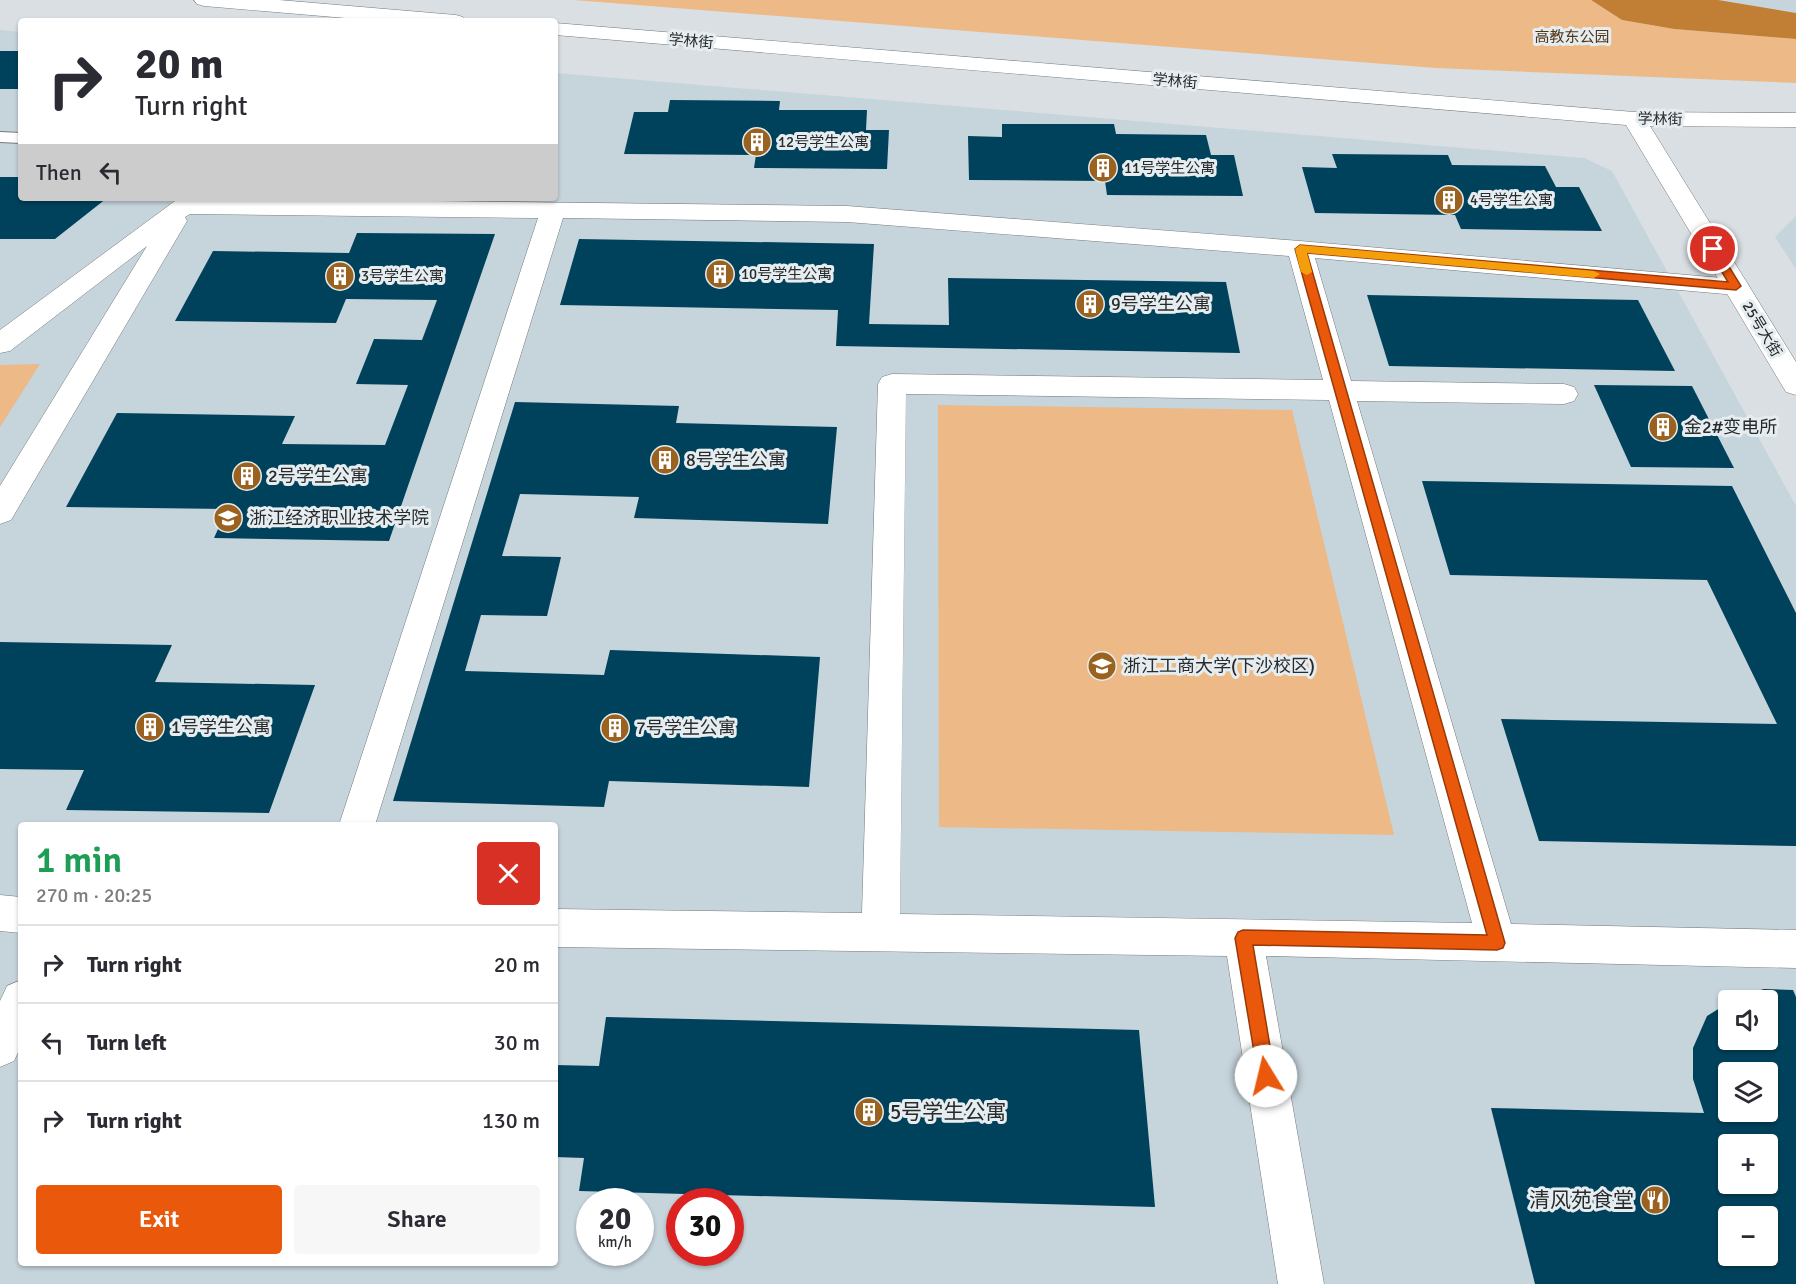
<!DOCTYPE html>
<html lang="en">
<head>
<meta charset="utf-8">
<style>
  :root { --surface:#fff; --page:#f7f7f7; --text:#2b2b33; --muted:#7c7c81; --line:#e1e1e2; --accent:#ea580c }
  body { margin:0; font-family:Signika,"Noto Sans SC",sans-serif; background:var(--page); color:var(--text); height:100vh; display:flex; flex-direction:column; font-size:22px; white-space:nowrap }
  * { box-sizing:border-box; margin:0 }
  p { font-size:20px; color:var(--muted) }
  .icon { flex:none; width:33px; height:33px; fill:none; stroke:currentColor; stroke-width:2; stroke-linecap:round; stroke-linejoin:round }
  .map { position:relative; flex:1; overflow:hidden }
  .side { position:absolute; left:18px; top:822px; width:540px; height:444px; display:flex; flex-direction:column; background:var(--surface); border-radius:6px; box-shadow:0 2px 4px #0004 }
  .side>* { flex:none }
  .banner { position:absolute; left:18px; top:18px; width:540px; height:183px; border-radius:6px; box-shadow:0 2px 4px #0004; background:#fff; color:var(--text); overflow:hidden }
  .buttons { position:absolute; left:1718px; top:990px; display:grid; gap:12px }
  .buttons a { display:grid; place-items:center; width:60px; height:60px; border-radius:6px; background:var(--surface); box-shadow:0 2px 4px #0004; font-size:30px }
  .speed { position:absolute; left:576px; top:1188px; display:flex; gap:12px; font-size:30px; font-weight:700; text-align:center }
  .speed>* { display:grid; place-content:center; width:78px; height:78px; border-radius:50%; background:var(--surface); box-shadow:0 2px 4px #0004; line-height:1 }
  .speed small { font-size:15px; font-weight:400 }
  .speed .limit { border:9px solid #d22; background:#fff; color:#111 }
  .pin { position:absolute; display:grid; place-items:center; width:51px; height:51px; color:#fff; margin:-26px; border:3px solid #fff; border-radius:50%; box-shadow:0 2px 6px #0007 }
  .me { position:absolute; width:66px; margin:-33px; rotate:351deg; stroke-linejoin:round; filter:drop-shadow(0 0 4px #0008) }
  .turn { display:flex; align-items:center; gap:21px; height:126px; padding:0 18px; font-size:27px }
  .turn .icon { width:78px; height:78px; stroke-width:2.5 }
  .turn b { display:block; font-size:42px; line-height:51px }
  .then { display:flex; align-items:center; height:57px; padding:0 18px; background:#0003; gap:12px; font-size:22px }
  .round { display:grid; place-items:center; flex:none; width:63px; height:63px; border-radius:6px; background:var(--page) }
  .headline { display:flex; align-items:center; justify-content:space-between; height:102px; padding:0 18px }
  h1 { font-size:36px; font-weight:600; line-height:45px; color:#1e9e55 }
  .primary-button { display:flex; gap:12px; margin-top:auto; padding:12px 18px }
  .primary-button a { flex:1; height:69px; border-radius:6px; background:var(--accent); color:#fff; font-size:24px; font-weight:600; line-height:69px; text-align:center }
  .primary-button a+a { background:var(--page); color:var(--text) }
  ul { padding:0; list-style:none }
  li { display:flex; align-items:center; gap:18px; height:78px; padding:0 18px; border-top:2px solid var(--line) }
  li div { flex:1 }
  li b { display:block; font-size:22px }
  li em { font-style:normal }
  .map>svg:first-child { display:block }
</style>
</head>
<body>
<div class="map">
<svg width="1796" height="1284" viewBox="0 0 1796 1284">
  <rect width="100%" height="100%" fill="#d9dfe3"/>
  <g fill="#c6d4db" fill-rule="evenodd">
    <path d="M1718,0H1796V13L1734,4Z"/>
    <path d="M0,30L21,32V198H555V73L1584,158L1612,171L1796,506V1284H0ZM21,825H555V1263H21ZM1728,1000H1767V1040H1728ZM1728,1072H1767V1112H1728ZM1728,1144H1767V1184H1728ZM590,1202H640V1252H590ZM680,1202H730V1252H680ZM1728,1216H1767V1256H1728Z"/>
    <path d="M1796,216V269L1775,237Z"/>
  </g>
  <g fill="#edb986">
    <path d="M574,0H1591L1622,20L1674,29L1796,39V83L1436,68Z"/>
    <path d="M40,364L0,427V365Z"/>
    <path d="M938,405L1292,410L1394,835L939,827Z"/>
  </g>
  <path fill="#c17f35" d="M1591,0H1718L1796,13V39L1674,29L1622,20Z"/>
  <g fill="#00415b" fill-rule="evenodd">
    <rect x="0" y="51" width="21" height="38"/>
    <path d="M670,100L780,101L779,110H867L866,130H889L887,169L754,168L756,155L624,154L634,112H668Z"/>
    <path d="M1002,124H1114L1116,134L1206,135L1211,155H1234L1243,196L1107,195L1105,181L969,180L968,136L1002,137Z"/>
    <path d="M1332,154L1448,155L1452,165L1545,166L1556,187H1579L1602,231L1461,229L1455,215L1315,213L1302,167L1337,168Z"/>
    <path d="M0,177H21V198H107L55,239H0Z"/>
    <path d="M357,233L495,234L389,541L214,538L227,509L66,507L117,413L295,416L282,444L385,445L408,385L356,384L374,339L422,340L437,300L346,299L336,323L175,321L213,251L349,253Z"/>
    <path d="M579,239L874,244L869,324L949,325L948,278L1226,282L1240,353L836,346L838,310L560,305Z"/>
    <path d="M1367,295L1638,300L1675,371L1389,366Z"/>
    <path d="M1594,385L1692,386L1734,468L1631,467Z"/>
    <path d="M515,402L679,406L676,423L837,427L828,524L634,518L639,497L520,494L502,556L561,557L547,616L481,615L465,671L604,675L610,650L820,657L809,787L609,781L604,807L393,801Z"/>
    <path d="M1422,481L1732,486L1796,613V846L1539,841L1501,719L1777,724L1707,580L1450,575Z"/>
    <path d="M0,642L172,645L155,682L315,685L269,813L66,810L84,770L0,769Z"/>
    <path d="M1764,989L1793,990L1796,997V1284H1535L1491,1108L1704,1113L1693,1079V1048L1707,1016L1728,1003V1040H1767V1000H1731L1739,996ZM1728,1072H1767V1112H1728ZM1728,1144H1767V1184H1728ZM1728,1216H1767V1256H1728Z"/>
    <path d="M606,1017L1139,1030L1155,1207L579,1191L584,1158L555,1157V1065L599,1066Z"/>
  </g>
  <g fill="none" stroke-linecap="round" stroke-linejoin="round">
    <g stroke="#757a7d" stroke-width="2">
      <path id="lane" d="M0,132L21,133V143L0,142Z"/>
    </g>
    <g stroke="#757a7d" stroke-width="1">
      <g id="street">
        <path d="M184,198L847,206L1300,241L1745,280L1749,286L1745,292L1736,295L1315,258L1351,381L1564,384L1574,387L1578,394L1574,401L1564,404L1357,401L1511,924L1796,930V968L1266,956L1324,1284H1278L1227,956L555,947V909L862,913L878,384L882,377L892,374L1323,380L1289,256L847,222L563,218L375,825H339L538,218L190,214L185,217L187,221L11,520L0,524V486L147,246L10,351L0,353V330L175,201ZM906,394L1329,400L1472,923L900,914Z"/>
        <path d="M0,895L21,897V933L0,931Z"/>
        <path d="M21,980V1046L14,1061L0,1067V1001L7,986Z"/>
      </g>
    </g>
    <g stroke="#757a7d" stroke-width="1">
      <g id="secondary">
        <path d="M194,0H279L456,15L463,17L467,21H381L204,6L197,4Z"/>
        <path d="M555,23L1634,112L1796,113V127L1650,126L1796,362V395L1786,392L1626,125L555,35Z"/>
      </g>
    </g>
    <use href="#lane" fill="#fff" fill-rule="evenodd"/>
    <use href="#street" fill="#fff" fill-rule="evenodd"/>
    <use href="#secondary" fill="#fff" fill-rule="evenodd"/>
  </g>
  <path fill="#ea580c" stroke="#983908" stroke-width="1.5" d="M1300,245L1728,282L1708,249L1713,246L1717,247L1741,286L1736,290L1307,253L1505,943L1503,948L1497,950L1253,945L1275,1076L1272,1082L1266,1085L1260,1082L1258,1076L1235,938L1238,932L1243,930L1487,935L1295,249Z"/>
  <path fill="#f59e0b" d="M1300,245L1594,271L1600,274L1594,278L1307,253L1312,272L1307,275L1301,272L1295,249Z"/>
  <defs>
    <g id="building-disc" transform="scale(1.5)"><circle r="9.5" fill="#9b621f" stroke="#e6edf0"/><path d="M-4-6H4V6H1V3H-1V6H-4ZM-2.5-4.3h1.7v1.8h-1.7ZM.8-4.3h1.7v1.8H.8ZM-2.5-1h1.7V.8h-1.7ZM.8-1h1.7V.8H.8Z" fill="#fff"/></g>
    <g id="university-disc" transform="scale(1.5)"><circle r="9.5" fill="#9b621f" stroke="#e6edf0"/><path d="M0-5L7-2L0 1L-7-2ZM-4 1L0 2.5L4 1V4Q0 6-4 4Z" fill="#fff"/></g>
    <g id="restaurant-disc" transform="scale(1.5)"><circle r="9.5" fill="#9b621f" stroke="#e6edf0"/><path d="M-5-6h1v4h1v-4h1v4h1v-4h1v5L-1.5 .5V6h-2V.5L-5-1ZM5-6V6H3V1.5H1.5Q1.5-4 5-6Z" fill="#fff"/></g>
  </defs>
  <g fill-rule="evenodd">
    <use href="#building-disc" x="757" y="142"/>
    <use href="#building-disc" x="1103" y="168"/>
    <use href="#building-disc" x="1449" y="200"/>
    <use href="#building-disc" x="720" y="274"/>
    <use href="#building-disc" x="340" y="276"/>
    <use href="#building-disc" x="1090" y="304"/>
    <use href="#building-disc" x="1663" y="427"/>
    <use href="#building-disc" x="665" y="460"/>
    <use href="#building-disc" x="247" y="476"/>
    <use href="#university-disc" x="228" y="518"/>
    <use href="#university-disc" x="1102" y="666"/>
    <use href="#building-disc" x="150" y="727"/>
    <use href="#building-disc" x="615" y="728"/>
    <use href="#building-disc" x="869" y="1112"/>
    <use href="#restaurant-disc" x="1655" y="1200"/>
  </g>
  <g text-anchor="middle" stroke-width="6" stroke-linejoin="round" paint-order="stroke">
    <g font-size="15" fill="#513516" stroke="#e6edf0">
      <text x="1572" y="42">高教东公园</text>
    </g>
    <g font-size="15" fill="#282b2c" stroke="#e6edf0">
      <text transform="translate(691 41) rotate(5)" y="5">学林街</text>
      <text transform="translate(1175 81) rotate(5)" y="5">学林街</text>
      <text transform="translate(1660 119) rotate(1)" y="5">学林街</text>
      <text transform="translate(1762 329) rotate(59)" y="5">25号大街</text>
    </g>
    <g font-size="15" fill="#282b2c" stroke="#e6edf0" text-anchor="start">
      <text x="778" y="147">12号学生公寓</text>
      <text x="1124" y="173">11号学生公寓</text>
      <text x="1470" y="205">4号学生公寓</text>
      <text x="741" y="279">10号学生公寓</text>
      <text x="361" y="281">3号学生公寓</text>
    </g>
    <g font-size="18" fill="#282b2c" stroke="#e6edf0" text-anchor="start">
      <text x="1111" y="310">9号学生公寓</text>
      <text x="1684" y="433">金2#变电所</text>
      <text x="686" y="466">8号学生公寓</text>
      <text x="268" y="482">2号学生公寓</text>
      <text x="249" y="524">浙江经济职业技术学院</text>
      <text x="1123" y="672">浙江工商大学(下沙校区)</text>
      <text x="171" y="733">1号学生公寓</text>
      <text x="636" y="734">7号学生公寓</text>
    </g>
    <g font-size="21" fill="#282b2c" stroke="#e6edf0" text-anchor="start">
      <text x="890" y="1119">5号学生公寓</text>
      <text x="1634" y="1207" text-anchor="end">清风苑食堂</text>
    </g>
  </g>
</svg>
<div class="buttons">
<a><svg class="icon" aria-label="sound" viewBox="0 0 24 24"><path d="M4 9h4l5-4v14l-5-4H4zM17 9q2 3 0 6"/></svg></a>
<a><svg class="icon" aria-label="layers" viewBox="0 0 24 24"><path d="M12 4l9 5-9 5-9-5zM3 14l9 5 9-5"/></svg></a>
<a>+</a>
<a>−</a>
</div>
<div class="speed"><div>20<small>km/h</small></div><div class="limit">30</div></div>
<div class="pin" style="left:1713px;top:249px;background:#d93025"><svg class="icon" aria-label="arrive" viewBox="0 0 24 24"><path d="M6 21V4h12l-3 4 3 4H6"/></svg></div>
<svg class="me" style="left:1266px;top:1076px" viewBox="-20 -20 40 40"><circle r="19" fill="#fff"/><path d="M0-13L10 11 0 6-10 11z" fill="#ea580c"/></svg>
<div class="banner">
<div class="turn"><svg class="icon" aria-label="right" viewBox="0 0 24 24"><path d="M7 20v-9h11M14 6l5 5-5 5"/></svg><div><b>20 m</b>Turn right</div></div>
<div class="then">Then<svg class="icon" aria-label="left" viewBox="0 0 24 24"><path d="M17 20v-9H6M10 6l-5 5 5 5"/></svg></div>
</div>
<section class="side">
<div class="headline"><div><h1>1 min</h1><p>270 m · 20:25</p></div><a class="round" style="background:#d93025;color:#fff"><svg class="icon" aria-label="close" viewBox="0 0 24 24"><path d="M6 6l12 12M18 6L6 18"/></svg></a></div>
<ul>
<li><svg class="icon" aria-label="right" viewBox="0 0 24 24"><path d="M7 20v-9h11M14 6l5 5-5 5"/></svg><div><b>Turn right</b></div><em>20 m</em></li>
<li><svg class="icon" aria-label="left" viewBox="0 0 24 24"><path d="M17 20v-9H6M10 6l-5 5 5 5"/></svg><div><b>Turn left</b></div><em>30 m</em></li>
<li><svg class="icon" aria-label="right" viewBox="0 0 24 24"><path d="M7 20v-9h11M14 6l5 5-5 5"/></svg><div><b>Turn right</b></div><em>130 m</em></li>
</ul>
<div class="primary-button"><a>Exit</a><a>Share</a></div>
</section>
</div>
</body>
</html>
